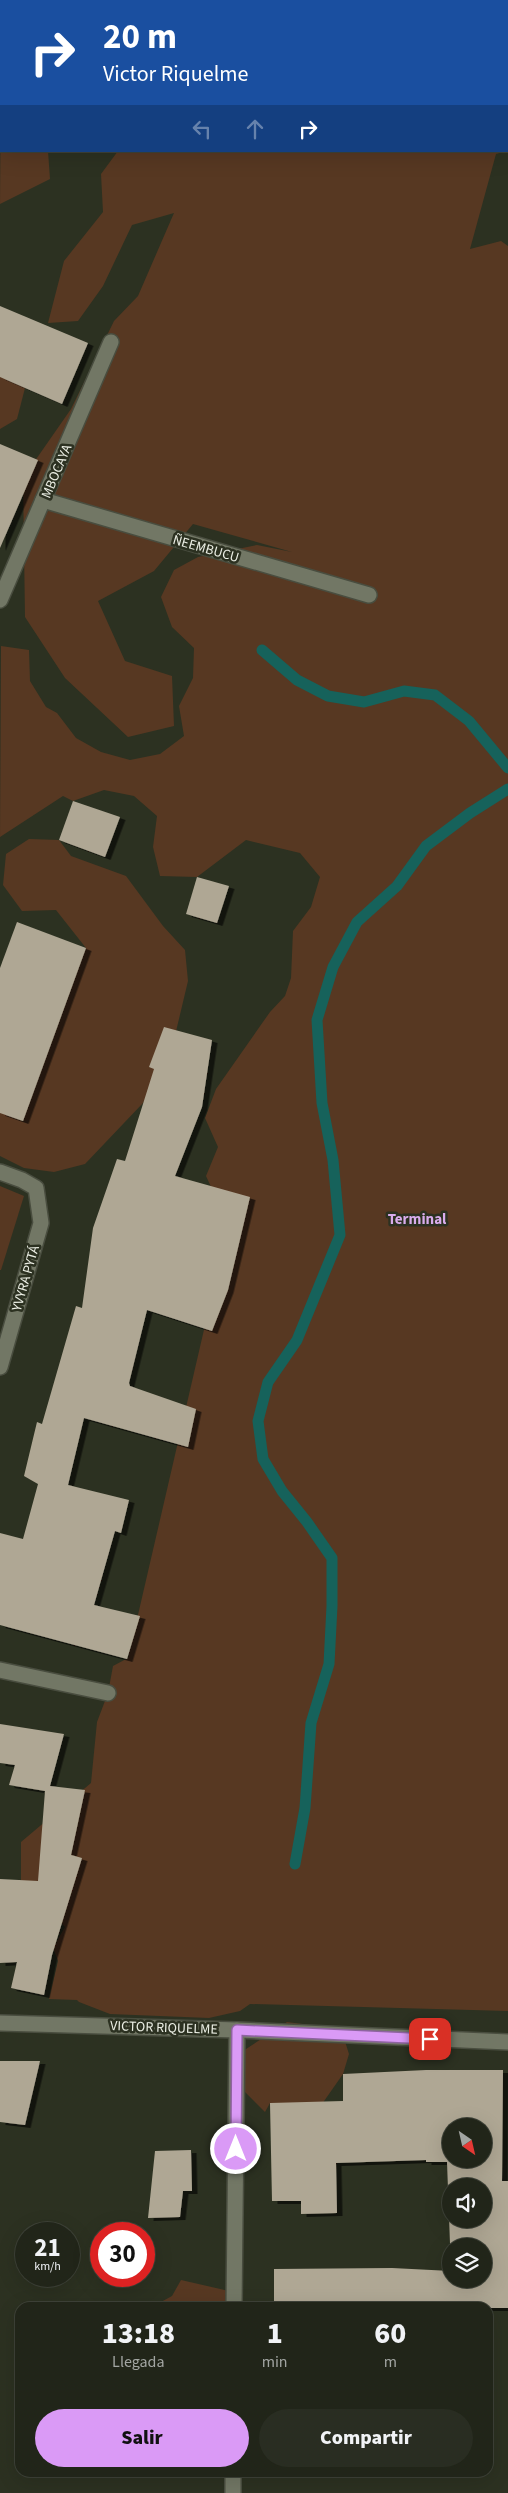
<!DOCTYPE html>
<html lang="es">
<head>
<meta charset="utf-8">
<style>
  :root { --surface:#212519; --page:#292d22; --text:#f1f3f6; --muted:#a2a5a2; --line:#3e4238; --accent:#da9af6 }
  body { margin:0; font-family:"Source Sans 3",sans-serif; background:var(--page); color:var(--text); height:100vh; display:flex; flex-direction:column; font-size:19px; white-space:nowrap }
  * { box-sizing:border-box; margin:0 }
  p { font-size:16px; color:var(--muted) }
  .icon { flex:none; width:28px; height:28px; fill:none; stroke:currentColor; stroke-width:2; stroke-linecap:round; stroke-linejoin:round }
  .map { position:relative; flex:1; overflow:hidden }
  .panel { position:absolute; left:15px; top:2302px; width:478px; height:175px; display:flex; flex-direction:column; background:var(--surface); border-radius:15px; box-shadow:0 5px 20px #0002,0 0 0 1px var(--line) }
  .panel>* { flex:none }
  .guide { position:absolute; left:0px; top:0px; width:509px; height:152px; box-shadow:0 5px 20px #0002,0 0 0 1px var(--line); background:#1a4fa0; color:#fff; overflow:hidden }
  .needle { width:32px; rotate:146deg }
  .tools { position:absolute; left:442px; top:2118px; display:grid; gap:10px }
  .tools a { display:grid; place-items:center; width:50px; height:50px; border-radius:50%; background:var(--surface); box-shadow:0 5px 20px #0002,0 0 0 1px var(--line); font-size:25px }
  .speed { position:absolute; left:15px; top:2222px; display:flex; gap:10px; font-size:25px; font-weight:700; text-align:center }
  .speed>* { display:grid; place-content:center; width:65px; height:65px; border-radius:50%; background:var(--surface); box-shadow:0 5px 20px #0002,0 0 0 1px var(--line); line-height:1 }
  .speed small { font-size:12px; font-weight:400 }
  .speed .limit { border:8px solid #d22; background:#fff; color:#111 }
  .pin { position:absolute; display:grid; place-items:center; width:42px; height:42px; color:#fff; margin:-21px; border-radius:10px; box-shadow:0 2px 8px #0006 }
  .me { position:absolute; width:55px; margin:-28px; rotate:0deg; stroke-linejoin:round; filter:drop-shadow(0 0 4px #0008) }
  .turn { display:flex; align-items:center; gap:18px; height:105px; padding:0 20px; font-size:22px }
  .turn .icon { width:65px; height:65px; stroke-width:2.5 }
  .turn b { display:block; font-size:35px; line-height:42px }
  .lanes { display:flex; align-items:center; height:48px; padding:0 20px; background:#0003; justify-content:center; gap:25px; direction:ltr }
  .lanes .off { opacity:.35 }
  .eta { display:flex; justify-content:space-evenly; align-items:center; height:85px; text-align:center }
  .eta b { font-size:30px; font-weight:800; line-height:35px }
  .primary-button { display:flex; gap:10px; margin-top:auto; padding:10px 20px }
  .primary-button a { flex:1; height:58px; border-radius:30px; background:var(--accent); color:#111; font-size:20px; font-weight:800; line-height:58px; text-align:center }
  .primary-button a+a { background:var(--page); color:var(--text) }
  .map>svg:first-child { display:block }
</style>
</head>
<body>
<div class="map">
<svg width="508" height="2493" viewBox="0 0 508 2493">
  <defs>
    <filter id="shadow"><feDropShadow dx="5.5" dy="3" stdDeviation="0" flood-color="#0009"/></filter>
  </defs>
  <rect width="100%" height="100%" fill="#2c3121"/>
  <g fill="#573822">
    <rect x="206" y="0" width="133" height="1"/>
    <path d="M1,67V151H48L50,179L0,204Z"/>
    <path d="M118,151H507L496,154L470,249L501,241L508,246V2011L250,2004L240,2011L209,2018L110,2014L79,2002L77,2000L49,1999L58,1961L53,1948L65,1927L21,1880V1842L91,1783L97,1722L108,1693L113,1666L128,1658L225,1239L219,1204L206,1176L218,1147L205,1118L216,1089L270,1012L285,996L291,978L293,931L311,907L320,877L300,853L246,840L197,877L160,876L153,847L157,816L134,796L104,790L73,801L63,796L0,837L1,646L29,650L30,681L46,707L57,713L76,738L101,752L130,760L160,754L184,736L179,706L193,678L194,648L172,627L161,597L174,570L198,557L257,545L292,552L193,524L154,571L98,601L125,661L172,676L174,726L128,737L65,678L25,617L23,478L71,409L114,321L138,296L174,213L132,225L103,286L78,321L48,323L64,261L103,212L101,174Z"/>
    <path d="M0,365L25,388L17,419L0,429Z"/>
    <path d="M29,839L59,840L71,856L126,876L163,926L185,950L188,981L173,1044L143,1103L85,1164L54,1172L24,1168L0,1156V1004L53,999L86,948L56,910L22,911L3,885L6,854Z"/>
    <path d="M0,1186L24,1196L1,1270H0Z"/>
    <path d="M287,2022L341,2029L349,2054L343,2074L322,2104L270,2103L265,2112L239,2086L240,2053Z"/>
    <path d="M181,2280L229,2291L226,2307L150,2308L172,2296Z"/>
  </g>
  <g fill="none" stroke-linecap="round" stroke-linejoin="round">
    <g stroke="#16625b" stroke-width="11">
      <path d="M262,650L297,680L328,696L364,702L404,691L435,695L469,721L508,768"/>
      <path d="M295,1864L305,1808L311,1723L329,1664L332,1606V1558L307,1522L282,1491L263,1459L258,1421L268,1382L297,1340L340,1235L333,1160L322,1103L317,1020L333,967L357,922L397,886L426,846L470,813L508,789"/>
    </g>
  </g>
  <g fill="#afa794" fill-rule="evenodd" filter="url(#shadow)">
    <path d="M0,306L88,343L62,404L0,377Z"/>
    <path d="M0,444L38,460L0,548Z"/>
    <path d="M73,801L120,817L105,857L59,840Z"/>
    <path d="M197,877L229,886L217,923L186,914Z"/>
    <path d="M17,922L86,948L23,1121L0,1113V968Z"/>
    <path d="M164,1027L212,1040L202,1107L175,1176L250,1197L228,1290L212,1331L147,1310L129,1383L130,1386L196,1409L188,1447L84,1418L68,1485L129,1500L121,1533L115,1531L94,1605L140,1616L127,1659L0,1625V1533L23,1539L38,1484L24,1476L37,1422L42,1424L76,1306L82,1308L93,1228L117,1159L125,1161L154,1069L149,1067Z"/>
    <path d="M0,1724L64,1734L50,1786L85,1790L71,1855L82,1858L52,1955L44,1995L11,1988L17,1962L0,1963V1879L38,1881L45,1791L9,1785L15,1765L0,1763Z"/>
    <path d="M0,2061H40L25,2125L0,2122Z"/>
    <path d="M426,2070H503L502,2181H508V2308H274V2269L392,2268L451,2271L447,2162H426V2160L336,2163L337,2213L301,2214V2201H272L270,2103L343,2101V2074ZM451,2126H484V2159H451ZM451,2186H484V2219H451ZM451,2246H484V2279H451Z"/>
    <path d="M191,2150L192,2191H183L180,2217L148,2218L155,2151Z"/>
  </g>
  <g fill="none" stroke-linecap="round" stroke-linejoin="round">
    <g stroke="#494d3f" stroke-width="18">
      <g id="minor">
        <path d="M43,500L369,595"/>
        <path d="M0,600L111,342"/>
        <path d="M0,1172L22,1180L36,1188L41,1223L0,1367"/>
        <path d="M0,1670L108,1693"/>
        <path d="M0,2023L237,2030L508,2042"/>
        <path d="M234,2308L237,2030"/>
        <path d="M233,2493V2472"/>
      </g>
    </g>
    <use href="#minor" stroke="#727765" stroke-width="15"/>
  </g>
  <g fill="none" stroke-linecap="round" stroke-linejoin="round">
    <g stroke="#8e64a0" stroke-width="12">
      <path id="route" d="M236,2149L237,2030L430,2039"/>
    </g>
    <use href="#route" stroke="#da9af6" stroke-width="9"/>
  </g>
  <g text-anchor="middle" stroke-width="5" stroke-linejoin="round" paint-order="stroke">
    <g font-size="14" fill="#edf0e6" stroke="#2c3121">
      <text transform="translate(56 471) rotate(-67)" y="5">MBOCAYA</text>
      <text transform="translate(206 548) rotate(16)" y="5">ÑEEMBUCU</text>
      <text transform="translate(25 1278) rotate(-74)" y="5">YVYRA PYTÁ</text>
      <text transform="translate(164 2027) rotate(2)" y="5">VICTOR RIQUELME</text>
    </g>
    <g font-size="15" font-weight="bold" fill="#d9acec" stroke="#2c3121">
      <text x="417" y="1224">Terminal</text>
    </g>
  </g>
</svg>
<div class="tools">
<a><svg class="needle" viewBox="-14 -14 28 28"><path d="M0-13l5 13h-10z" fill="#e53935"/><path d="M0 13l5-13h-10z" fill="#a2a5a2"/></svg></a>
<a><svg class="icon" aria-label="sound" viewBox="0 0 24 24"><path d="M4 9h4l5-4v14l-5-4H4zM17 9q2 3 0 6"/></svg></a>
<a><svg class="icon" aria-label="layers" viewBox="0 0 24 24"><path d="M12 4l9 5-9 5-9-5zM3 14l9 5 9-5"/></svg></a>
</div>
<div class="speed"><div>21<small>km/h</small></div><div class="limit">30</div></div>
<div class="pin" style="left:430px;top:2039px;background:#d93025"><svg class="icon" aria-label="arrive" viewBox="0 0 24 24"><path d="M6 21V4h12l-3 4 3 4H6"/></svg></div>
<svg class="me" style="left:236px;top:2149px" viewBox="-20 -20 40 40"><circle r="17" fill="#da9af6" stroke="#fff" stroke-width="3"/><path d="M0-11L8 9 0 5-8 9z" fill="#fff"/></svg>
<div class="guide">
<div class="turn"><svg class="icon" aria-label="right" viewBox="0 0 24 24"><path d="M7 20v-9h11M14 6l5 5-5 5"/></svg><div><b>20 m</b>Victor Riquelme</div></div>
<div class="lanes"><svg class="icon off" aria-label="left" viewBox="0 0 24 24"><path d="M17 20v-9H6M10 6l-5 5 5 5"/></svg><svg class="icon off" aria-label="ahead" viewBox="0 0 24 24"><path d="M12 20V5M6 11l6-6 6 6"/></svg><svg class="icon" aria-label="right" viewBox="0 0 24 24"><path d="M7 20v-9h11M14 6l5 5-5 5"/></svg></div>
</div>
<section class="panel">
<div class="eta">
<div><b>13:18</b><p>Llegada</p></div>
<div><b>1</b><p>min</p></div>
<div><b>60</b><p>m</p></div>
</div>
<div class="primary-button"><a>Salir</a><a>Compartir</a></div>
</section>
</div>
</body>
</html>
